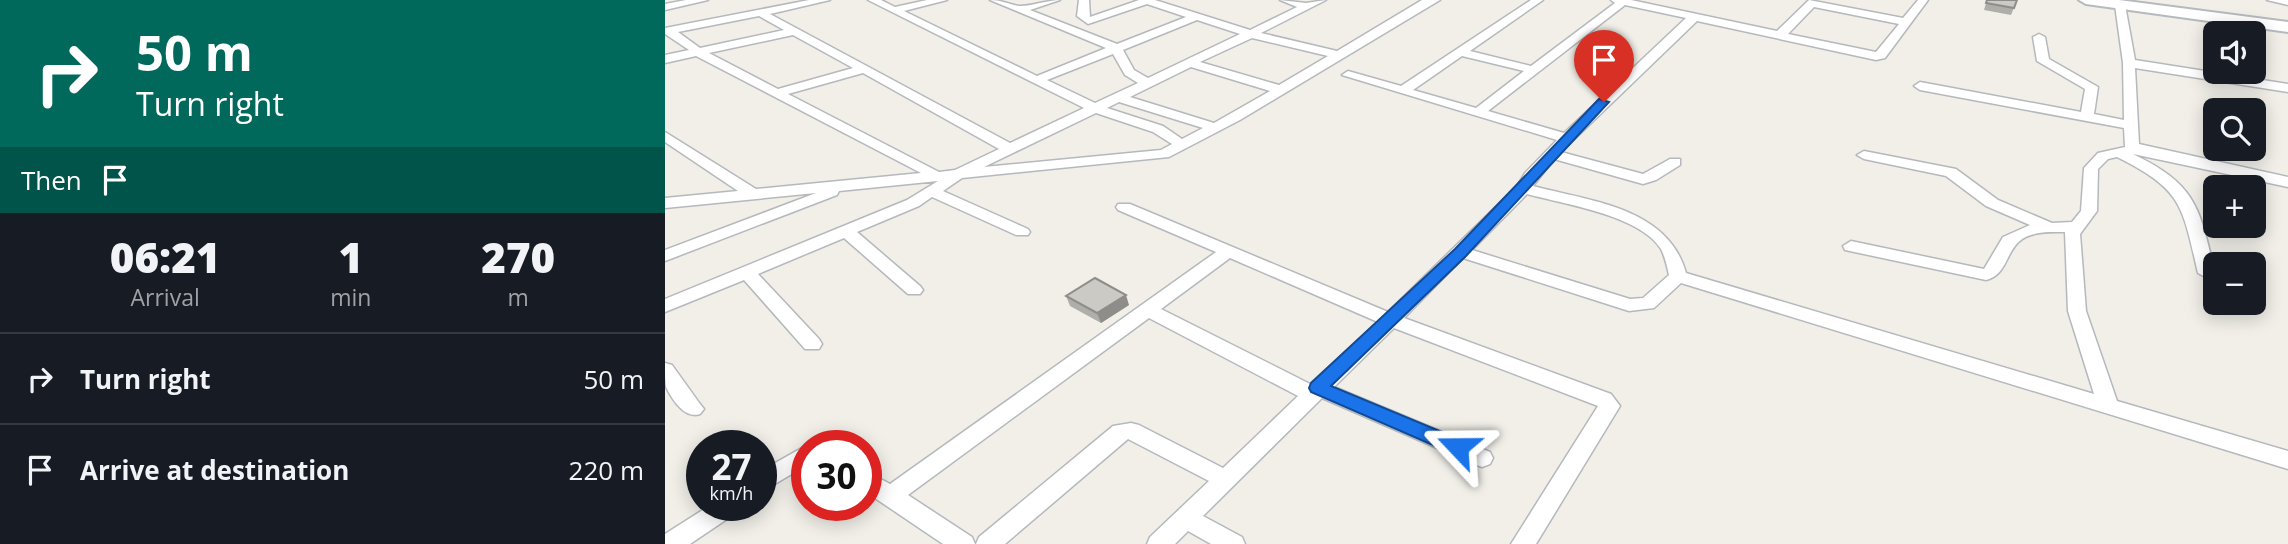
<!DOCTYPE html>
<html lang="en">
<head>
<meta charset="utf-8">
<style>
  :root { --surface:#171b24; --page:#242831; --text:#f1f3f6; --muted:#9ea1a6; --line:#363941 }
  body { margin:0; font-family:"Open Sans",sans-serif; background:var(--page); color:var(--text); height:100vh; display:flex; flex-direction:column; font-size:26px; white-space:nowrap }
  * { box-sizing:border-box; margin:0 }
  p { font-size:23px; color:var(--muted) }
  .icon { flex:none; width:38px; height:38px; fill:none; stroke:currentColor; stroke-width:2; stroke-linecap:round; stroke-linejoin:round }
  .map { position:relative; flex:1; overflow:hidden }
  .drawer { display:flex; flex-direction:column; background:var(--surface); width:665px }
  .drawer>* { flex:none }
  .banner { background:#00695c; color:#fff; overflow:hidden }
  .tools { position:absolute; left:1538px; top:21px; display:grid; gap:14px }
  .tools a { display:grid; place-items:center; width:63px; height:63px; border-radius:10px; background:var(--surface); box-shadow:0 4px 18px #0003; font-size:35px }
  .speed { position:absolute; left:21px; top:430px; display:flex; gap:14px; font-size:35px; font-weight:700; text-align:center }
  .speed>* { display:grid; place-content:center; width:91px; height:91px; border-radius:50%; background:var(--surface); box-shadow:0 4px 18px #0003; line-height:1 }
  .speed small { font-size:18px; font-weight:400 }
  .speed .limit { border:10px solid #d22; background:#fff; color:#111 }
  .pin { position:absolute; display:grid; place-items:center; width:60px; height:60px; color:#fff; margin:-72px -30px; border-radius:50% 50% 50% 0; rotate:-45deg; box-shadow:0 0 7px #0007 }
  .pin .icon { rotate:45deg }
  .me { position:absolute; width:77px; margin:-38px; rotate:293deg; stroke-linejoin:round; filter:drop-shadow(0 0 5px #0008) }
  .turn { display:flex; align-items:center; gap:24px; height:147px; padding:0 21px; font-size:32px }
  .turn .icon { width:91px; height:91px; stroke-width:2.5 }
  .turn b { display:block; font-size:49px; line-height:60px }
  .then { display:flex; align-items:center; height:66px; padding:0 21px; background:#0003; gap:14px; font-size:26px }
  .eta { display:flex; justify-content:space-evenly; align-items:center; height:119px; text-align:center }
  .eta b { font-size:42px; font-weight:800; line-height:49px }
  ul { padding:0; list-style:none }
  li { display:flex; align-items:center; gap:21px; height:91px; padding:0 21px; border-top:2px solid var(--line) }
  li div { flex:1 }
  li b { display:block; font-size:26px }
  li em { font-style:normal }
  main { display:flex; flex:1; min-height:0 }
  .map>svg:first-child { display:block }
</style>
</head>
<body>
<main>
<section class="drawer">
<div class="banner">
<div class="turn"><svg class="icon" aria-label="right" viewBox="0 0 24 24"><path d="M7 20v-9h11M14 6l5 5-5 5"/></svg><div><b>50 m</b>Turn right</div></div>
<div class="then">Then<svg class="icon" aria-label="arrive" viewBox="0 0 24 24"><path d="M6 21V4h12l-3 4 3 4H6"/></svg></div>
</div>
<div class="eta">
<div><b>06:21</b><p>Arrival</p></div>
<div><b>1</b><p>min</p></div>
<div><b>270</b><p>m</p></div>
</div>
<ul>
<li><svg class="icon" aria-label="right" viewBox="0 0 24 24"><path d="M7 20v-9h11M14 6l5 5-5 5"/></svg><div><b>Turn right</b></div><em>50 m</em></li>
<li><svg class="icon" aria-label="arrive" viewBox="0 0 24 24"><path d="M6 21V4h12l-3 4 3 4H6"/></svg><div><b>Arrive at destination</b></div><em>220 m</em></li>
</ul>
</section>
<div class="map">
<svg width="1623" height="544" viewBox="0 0 1623 544">
  <rect width="100%" height="100%" fill="#f1efe8"/>
  <g fill="none" stroke-linecap="round" stroke-linejoin="round">
    <g stroke="#b5b8bc" stroke-width="3">
      <g id="street">
        <path d="M21,0H43L0,10V4Z"/>
        <path d="M144,0H165L105,14L345,143L419,108L203,0H216L230,7L262,0H282L239,11L372,76L441,48L325,0C336,0 343,4 354,6C362,7 383,0 395,0L365,10L452,44L521,17L482,4L423,24L412,16L414,0H424L425,17L474,0H490L585,30L632,7L615,0L641,3L661,0L596,33L672,51L757,0H775L575,120L504,157L297,178L278,191L363,229L365,232L363,235H351L267,197L254,206L192,232L255,286L258,290L255,294H243L179,238L93,274L154,339L157,344L154,349H140L79,280L0,312V299L242,200L273,181L174,191L172,195L0,261V250L151,193L0,208V198L73,191L0,142V132L91,189L256,173L31,56L0,63V55L24,50L0,34V28ZM94,16L119,30L35,48L13,32ZM532,20L575,34L483,78L469,70L458,50ZM128,35L188,68L113,89L44,53ZM587,38L663,56L614,85L535,62ZM448,54L460,75L473,83L430,103L382,80ZM526,67L605,91L549,123L465,97ZM198,73L334,149L290,170L274,172L123,94ZM454,102L538,128L517,139L498,126L442,108ZM431,113L488,132L507,144L496,150L319,167Z"/>
        <path d="M866,0H878L805,51L866,66L950,3L946,0H966L1112,31L1144,0L1238,18L1253,0H1263L1220,58L1211,60L1032,21L896,152L978,174L1005,159H1015V165L991,180L978,184L889,159L868,186C924,201 1003,207 1021,273L1429,394L1403,311L1400,232C1389,232 1377,231 1366,235C1339,243 1346,274 1321,280L1180,250L1178,246L1186,241L1319,269L1338,237L1365,225L1321,206L1281,176L1199,159L1192,155L1199,151L1291,169L1333,200L1387,223L1407,222L1416,211L1419,168L1433,153L1460,147L1459,128L1255,90L1249,86L1255,82L1416,112L1420,89L1372,61L1368,37L1374,34L1380,37L1384,59L1433,87L1429,114L1459,120L1458,63L1450,5L1455,2L1460,5L1470,60L1623,84V92L1470,68L1474,144L1623,177V187L1468,154C1532,185 1534,207 1550,272L1548,277L1542,278L1533,273C1517,205 1518,190 1452,157L1443,159L1433,169L1432,211L1415,234L1421,311L1452,401L1623,451V469L1016,283L989,308L964,311L798,258L739,318L946,394L955,406L871,544H846L933,406L729,328L669,387L825,452L828,458L825,464L817,467L809,464L657,398L538,516L577,537L580,544H546L523,531L510,544H482L485,537L544,481L463,439L340,544H311L314,537L448,426L466,423L474,425L558,468L633,396L484,318L243,495L307,537L310,544H278L201,492V471L225,484L551,252L453,210L451,207L453,204H465L723,312L852,186L860,173L892,140L677,75L683,71L736,86ZM960,5L1021,18L899,133L823,111ZM1149,7L1234,24L1211,52L1123,34ZM797,56L859,71L811,108L748,90ZM862,194C898,204 975,215 996,249C1000,257 1002,266 1004,275L978,298L965,299L807,250ZM565,258L713,322L645,384L496,309Z"/>
        <path d="M1602,0H1623V5Z"/>
        <path d="M0,363L7,365L35,404L39,409L35,414C20,419 8,401 1,387C0,381 0,370 0,363Z"/>
        <path d="M142,445L145,446H142V465L96,492V471Z"/>
        <path d="M44,506H75L71,513L25,544H0V534Z"/>
      </g>
    </g>
    <g stroke="#b6babf" stroke-width="4">
      <path id="secondary" d="M1414,0H1454L1623,22V32L1421,4Z"/>
    </g>
    <use href="#street" fill="#fff" fill-rule="evenodd"/>
    <use href="#secondary" fill="#fff" fill-rule="evenodd"/>
  </g>
  <g fill="#afaea9">
    <path d="M1322,0H1352L1346,15L1319,10Z"/>
    <path d="M401,296L464,305L436,323L405,306Z"/>
  </g>
  <path fill="#8f8d8a" d="M461,295L464,305L436,323L432,313Z"/>
  <g fill="#cccac5" stroke="#8f8d8a" stroke-width="2">
    <path d="M1322,0H1352L1349,8L1321,3Z"/>
    <path d="M430,278L461,295L432,313L401,296Z"/>
  </g>
  <path fill="#1a73e8" stroke="#114b97" stroke-width="2" d="M934,99L944,102L801,256L666,386L801,442L804,447L801,453H786L646,392L644,388L646,383L790,249Z"/>
</svg>
<div class="tools">
<a><svg class="icon" aria-label="sound" viewBox="0 0 24 24"><path d="M4 9h4l5-4v14l-5-4H4zM17 9q2 3 0 6"/></svg></a>
<a><svg class="icon" aria-label="search" viewBox="0 0 24 24"><circle cx="10" cy="10" r="6"/><path d="M15 15l6 6"/></svg></a>
<a>+</a>
<a>−</a>
</div>
<div class="speed"><div>27<small>km/h</small></div><div class="limit">30</div></div>
<div class="pin" style="left:939px;top:102px;background:#d93025"><svg class="icon" aria-label="arrive" viewBox="0 0 24 24"><path d="M6 21V4h12l-3 4 3 4H6"/></svg></div>
<svg class="me" style="left:793px;top:447px" viewBox="-20 -20 40 40"><path d="M0-17L14 15 0 8-14 15z" fill="#1a73e8" stroke="#fff" stroke-width="4"/></svg>
</div>
</main>
</body>
</html>
